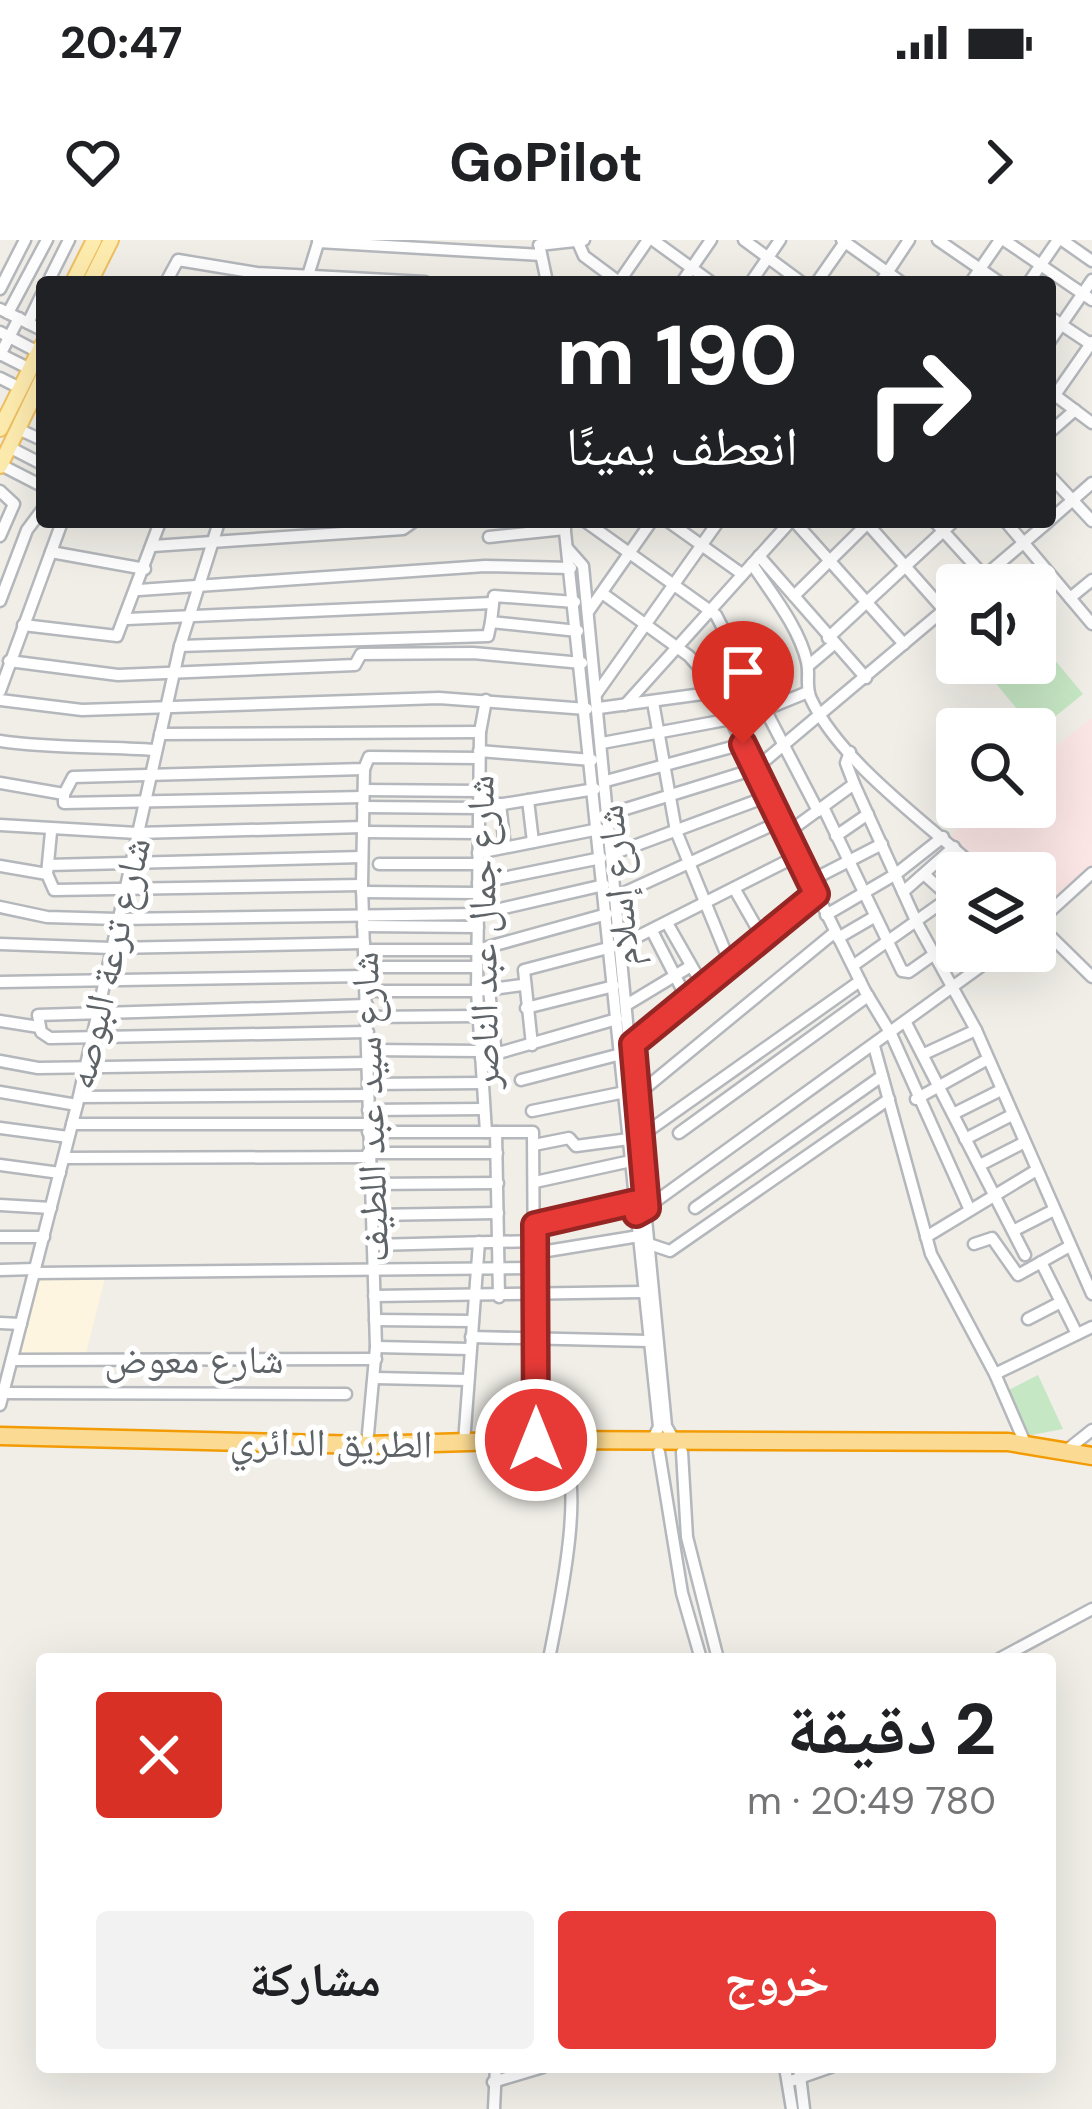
<!DOCTYPE html>
<html lang="ar">
<head>
<meta charset="utf-8">
<style>
  :root { --surface:#fff; --page:#f2f2f2; --text:#202124; --muted:#757577; --accent:#e73a37 }
  body { margin:0; font-family:"DM Sans","Noto Naskh Arabic",sans-serif; background:var(--page); color:var(--text); direction:rtl; height:100vh; display:flex; flex-direction:column; font-size:45px; white-space:nowrap }
  * { box-sizing:border-box; margin:0 }
  p { font-size:39px; color:var(--muted) }
  .icon { flex:none; width:66px; height:66px; fill:none; stroke:currentColor; stroke-width:2; stroke-linecap:round; stroke-linejoin:round }
  .map { position:relative; flex:1; overflow:hidden; direction:ltr }
  .panel { position:absolute; left:36px; top:1413px; width:1020px; height:420px; display:flex; flex-direction:column; background:var(--surface); border-radius:12px; box-shadow:0 12px 48px #0002; direction:rtl }
  .panel>* { flex:none }
  .top-card { position:absolute; left:36px; top:36px; width:1020px; height:252px; border-radius:12px; box-shadow:0 12px 48px #0002; direction:rtl; background:#202124; color:#fff; overflow:hidden }
  .fabs { position:absolute; left:936px; top:324px; display:grid; gap:24px }
  .fabs a { display:grid; place-items:center; width:120px; height:120px; border-radius:12px; background:var(--surface); box-shadow:0 12px 48px #0002; font-size:60px }
  .pin { position:absolute; display:grid; place-items:center; width:102px; height:102px; color:#fff; margin:-123px -51px; border-radius:50% 50% 50% 0; rotate:-45deg; box-shadow:0 0 12px #0007 }
  .pin .icon { rotate:45deg }
  .me { position:absolute; width:132px; margin:-66px; rotate:0deg; stroke-linejoin:round; filter:drop-shadow(0 0 9px #0008) }
  .turn { display:flex; align-items:center; gap:42px; height:252px; padding:0 60px; font-size:54px }
  .turn .icon { width:156px; height:156px; stroke-width:2.5 }
  .turn b { display:block; font-size:84px; line-height:102px }
  .round { display:grid; place-items:center; flex:none; width:126px; height:126px; border-radius:12px; background:var(--page) }
  .head { display:flex; align-items:center; justify-content:space-between; height:204px; padding:0 60px }
  h1 { font-size:72px; font-weight:800; line-height:90px }
  .cta { display:flex; gap:24px; margin-top:auto; padding:24px 60px }
  .cta a { flex:1; height:138px; border-radius:12px; background:var(--accent); color:#fff; font-size:48px; font-weight:800; line-height:138px; text-align:center }
  .cta a+a { background:var(--page); color:var(--text) }
  .status { display:flex; justify-content:space-between; align-items:center; height:84px; padding:0 60px; background:var(--surface); direction:ltr }
  .status svg { height:33px; fill:currentColor }
  header { display:flex; justify-content:space-between; align-items:center; height:156px; padding:0 60px; background:var(--surface); font-size:54px; font-weight:800 }
  .map>svg:first-child { display:block }
</style>
</head>
<body>
<div class="status"><b>20:47</b><svg viewBox="0 0 49 12"><path d="M0 12V9h3v3zM5 12V6h3v6zM10 12V3h3v9zM15 12V0h3v12zM26 1h20v11H26zM47 4h2v5h-2z"/></svg></div>
<header><svg class="icon" aria-label="forward" viewBox="0 0 24 24"><path d="M9 5l7 7-7 7"/></svg>GoPilot<svg class="icon" aria-label="heart" viewBox="0 0 24 24"><path d="M12 20l-8-8c-3-5 5-10 8-4 3-6 11-1 8 4z"/></svg></header>
<div class="map">
<svg width="1092" height="1869" viewBox="0 0 1092 1869">
  <rect width="100%" height="100%" fill="#f0eee7"/>
  <path fill="#fdf5df" d="M34,1038H105L85,1117L12,1119Z"/>
  <path fill="#fbe6e5" d="M1092,478V626L1035,673V633H987L949,597L983,567H1035V522Z"/>
  <g fill="#c6e7c4">
    <path d="M1035,396L1083,454L1036,492L979,423H1035Z"/>
    <path d="M1038,1135L1063,1189L1026,1196L1005,1152Z"/>
  </g>
  <g fill="none" stroke-linecap="round" stroke-linejoin="round">
    <g stroke="#b4b7bb" stroke-width="15">
      <g id="minor">
        <path d="M577,0L584,16L619,42"/>
        <path d="M653,0L711,42"/>
        <path d="M744,0L801,42"/>
        <path d="M842,0L901,42"/>
        <path d="M938,0L999,42"/>
        <path d="M1004,0L1092,60"/>
        <path d="M1062,0L1092,21"/>
        <path d="M318,2L541,15"/>
        <path d="M539,5L584,0"/>
        <path d="M540,9L547,42"/>
        <path d="M48,42L69,0"/>
        <path d="M166,42L178,20L257,33L425,42"/>
        <path d="M306,42L319,0"/>
        <path d="M619,42L648,0"/>
        <path d="M682,42L711,0"/>
        <path d="M751,42L780,0"/>
        <path d="M817,42L845,2"/>
        <path d="M881,42L909,0"/>
        <path d="M971,42L1000,0"/>
        <path d="M1029,42L1058,0"/>
        <path d="M0,49L25,0"/>
        <path d="M0,69L42,90"/>
        <path d="M8,73L47,0"/>
        <path d="M1050,77L1092,105"/>
        <path d="M28,83L42,54"/>
        <path d="M0,92L38,112"/>
        <path d="M1050,101L1092,40"/>
        <path d="M0,114L30,129"/>
        <path d="M0,115L19,78"/>
        <path d="M0,138L20,148"/>
        <path d="M1052,153L1092,183"/>
        <path d="M1055,155L1092,102"/>
        <path d="M18,189L42,200"/>
        <path d="M1050,192L1075,170"/>
        <path d="M9,207L42,224"/>
        <path d="M1,225L42,246"/>
        <path d="M1050,236L1092,281"/>
        <path d="M0,251L14,264L0,296"/>
        <path d="M1050,280L1092,243"/>
        <path d="M564,282L659,1187L651,1202"/>
        <path d="M586,282L716,375L818,571"/>
        <path d="M669,282L742,334"/>
        <path d="M795,282L904,404"/>
        <path d="M866,282L944,370"/>
        <path d="M935,282L984,336"/>
        <path d="M1006,282L1092,384"/>
        <path d="M489,297L565,289"/>
        <path d="M153,306L403,289L413,282"/>
        <path d="M568,309L583,326L666,1186L675,1202"/>
        <path d="M51,312L145,329"/>
        <path d="M759,316L866,438"/>
        <path d="M752,324C771,353 799,387 807,422C810,435 805,446 811,459C841,523 929,585 982,633"/>
        <path d="M974,345L1048,282"/>
        <path d="M139,350L485,326L571,328"/>
        <path d="M602,353L689,416L712,442L865,751L891,794L969,968"/>
        <path d="M794,356L869,282"/>
        <path d="M1070,358L1092,340"/>
        <path d="M0,361L27,290L42,270"/>
        <path d="M575,362L494,356L491,382L578,391"/>
        <path d="M588,372L651,282"/>
        <path d="M127,379L492,363"/>
        <path d="M23,385L117,396L160,282"/>
        <path d="M828,398L953,282"/>
        <path d="M180,406L488,396L491,382"/>
        <path d="M738,415L756,407L782,461"/>
        <path d="M9,421L118,435L355,425L361,414L473,413L582,423"/>
        <path d="M699,426L736,411"/>
        <path d="M808,426L834,404"/>
        <path d="M0,451L62,282"/>
        <path d="M597,453L718,282"/>
        <path d="M720,457L752,442"/>
        <path d="M0,460L82,470L439,458L587,469"/>
        <path d="M486,460L480,492L477,751L486,892"/>
        <path d="M653,462L676,591L730,723"/>
        <path d="M625,465L790,282"/>
        <path d="M599,468L717,452"/>
        <path d="M766,469L808,452"/>
        <path d="M736,490L767,472"/>
        <path d="M160,494L480,492"/>
        <path d="M0,501C53,509 103,506 156,510"/>
        <path d="M602,503L731,479"/>
        <path d="M479,511L592,520"/>
        <path d="M850,512L846,523L854,544L917,683L976,790L1092,1054"/>
        <path d="M364,529L362,645L376,1107L367,1205"/>
        <path d="M606,541L743,504"/>
        <path d="M0,543L64,554V563L363,557"/>
        <path d="M364,550L479,551"/>
        <path d="M64,554L73,537L364,529L369,517L479,518"/>
        <path d="M528,560L533,602"/>
        <path d="M500,564L505,607"/>
        <path d="M363,567L479,568L595,549"/>
        <path d="M823,567L902,731L909,732L957,698"/>
        <path d="M603,576L755,529L957,359"/>
        <path d="M0,585L137,593L363,587"/>
        <path d="M51,592L47,634L54,650L362,645"/>
        <path d="M363,592L479,593"/>
        <path d="M787,593L854,544"/>
        <path d="M836,596L868,574"/>
        <path d="M478,613L599,589"/>
        <path d="M615,613L769,556"/>
        <path d="M379,624H478"/>
        <path d="M48,625L362,617"/>
        <path d="M0,626L47,634"/>
        <path d="M926,636L957,664"/>
        <path d="M810,641L882,604"/>
        <path d="M478,643L601,618"/>
        <path d="M734,648L762,697"/>
        <path d="M362,652L478,653"/>
        <path d="M903,652L954,607"/>
        <path d="M619,655L781,581"/>
        <path d="M0,667L47,677L118,679L478,674L604,645"/>
        <path d="M826,675L896,634L943,597"/>
        <path d="M1035,681L1092,737"/>
        <path d="M667,683L703,746"/>
        <path d="M1035,685L1092,633"/>
        <path d="M363,686L478,687"/>
        <path d="M652,691L687,759"/>
        <path d="M838,698L874,677"/>
        <path d="M0,704L111,708L364,703"/>
        <path d="M364,710H477L607,674"/>
        <path d="M854,725L957,652"/>
        <path d="M365,727H477"/>
        <path d="M0,742L366,736"/>
        <path d="M489,750L496,815"/>
        <path d="M367,751H477L522,745"/>
        <path d="M628,764L691,726"/>
        <path d="M367,765L38,775L41,792L50,798L368,792"/>
        <path d="M526,768L614,746"/>
        <path d="M368,777L478,776"/>
        <path d="M0,781L39,787"/>
        <path d="M906,783L1025,1015"/>
        <path d="M532,805L524,730L623,704L799,615"/>
        <path d="M874,806L931,1014L995,1134L1025,1203"/>
        <path d="M368,810L481,811"/>
        <path d="M924,814L976,790"/>
        <path d="M481,818L617,779"/>
        <path d="M0,821L38,828L368,823"/>
        <path d="M521,840L621,814L816,654"/>
        <path d="M368,844L483,843"/>
        <path d="M0,852L77,865"/>
        <path d="M637,855L835,692"/>
        <path d="M79,857L368,855"/>
        <path d="M916,859L988,819"/>
        <path d="M368,870L484,869"/>
        <path d="M532,871L625,852"/>
        <path d="M953,874L1001,850"/>
        <path d="M72,884H368"/>
        <path d="M0,888L68,897"/>
        <path d="M368,892H533L535,1200"/>
        <path d="M496,892L499,1057"/>
        <path d="M679,893L868,756"/>
        <path d="M641,896L860,741"/>
        <path d="M965,899L1012,875"/>
        <path d="M534,905L569,898L576,906L629,899"/>
        <path d="M368,913H497"/>
        <path d="M64,918L370,917"/>
        <path d="M0,925L60,933"/>
        <path d="M980,925L1023,903"/>
        <path d="M535,942L631,921"/>
        <path d="M369,944L498,943"/>
        <path d="M0,965L51,968"/>
        <path d="M695,968L882,836"/>
        <path d="M645,969L1002,711"/>
        <path d="M371,975L498,973"/>
        <path d="M535,985L635,962"/>
        <path d="M1013,991L1054,970"/>
        <path d="M0,997H44"/>
        <path d="M926,997L1035,931"/>
        <path d="M649,1004L670,1011L889,859"/>
        <path d="M974,1004L992,998L1018,1035L1070,1006"/>
        <path d="M373,1005L535,1001"/>
        <path d="M535,1013L639,996"/>
        <path d="M1041,1022L1077,1094"/>
        <path d="M0,1030L35,1029"/>
        <path d="M35,1033L535,1028"/>
        <path d="M374,1056L643,1052"/>
        <path d="M1028,1079L1061,1062"/>
        <path d="M375,1080L473,1081"/>
        <path d="M0,1083L21,1084"/>
        <path d="M471,1097L649,1101"/>
        <path d="M376,1107L470,1109"/>
        <path d="M12,1120L376,1119"/>
        <path d="M995,1134L1092,1087"/>
        <path d="M375,1138L468,1140"/>
        <path d="M3,1153L346,1154"/>
        <path d="M0,1165L77,865L180,406L219,282"/>
        <path d="M464,1203L479,1002"/>
        <path d="M1067,1210L1092,1190"/>
        <path d="M659,1212L682,1353L701,1419"/>
        <path d="M682,1212L687,1297L718,1419"/>
        <path d="M549,1419C557,1377 587,1243 561,1212"/>
        <path d="M999,1419L1092,1369"/>
        <path d="M785,1827L792,1869"/>
        <path d="M799,1827L804,1869"/>
        <path d="M493,1842L543,1827"/>
        <path d="M788,1842L831,1827"/>
        <path d="M494,1869L496,1827"/>
      </g>
    </g>
    <g stroke="#efbf61" stroke-width="18">
      <g id="major">
        <path d="M73,42L94,0"/>
        <path d="M90,42L111,0"/>
        <path d="M0,189L42,105"/>
        <path d="M0,226L42,139"/>
      </g>
    </g>
    <g stroke="#f39b04" stroke-width="21">
      <g id="highway">
        <path d="M0,1196L367,1205L535,1200L1008,1202L1092,1216"/>
        <path d="M511,1212H575"/>
      </g>
    </g>
    <use href="#minor" stroke="#fff" stroke-width="10"/>
    <use href="#major" stroke="#feecaf" stroke-width="14"/>
    <use href="#highway" stroke="#fbdb93" stroke-width="16"/>
  </g>
  <g fill="none" stroke-linecap="round" stroke-linejoin="round">
    <g stroke="#962624" stroke-width="30">
      <path id="route" d="M536,1200L535,985L635,962L636,974L647,968L633,804L816,654L743,504"/>
    </g>
    <use href="#route" stroke="#e73a37" stroke-width="21"/>
  </g>
  <g text-anchor="middle" stroke-width="10" stroke-linejoin="round" paint-order="stroke">
    <g font-size="39" fill="#5e6367" stroke="#fff">
      <text transform="translate(617 646) rotate(-96)" y="14">شارع إسلام</text>
      <text transform="translate(482 692) rotate(-91)" y="14">شارع جمال عبد الناصر</text>
      <text transform="translate(108 723) rotate(-77)" y="14">شارع ترعة البوصه</text>
      <text transform="translate(369 867) rotate(-92)" y="14">شارع سيد عبد اللطيف</text>
      <text x="194" y="1133">شارع معوض</text>
      <text transform="translate(331 1202) rotate(1)" y="14">الطريق الدائري</text>
    </g>
  </g>
</svg>
<div class="fabs">
<a><svg class="icon" aria-label="sound" viewBox="0 0 24 24"><path d="M4 9h4l5-4v14l-5-4H4zM17 9q2 3 0 6"/></svg></a>
<a><svg class="icon" aria-label="search" viewBox="0 0 24 24"><circle cx="10" cy="10" r="6"/><path d="M15 15l6 6"/></svg></a>
<a><svg class="icon" aria-label="layers" viewBox="0 0 24 24"><path d="M12 4l9 5-9 5-9-5zM3 14l9 5 9-5"/></svg></a>
</div>
<div class="pin" style="left:743px;top:504px;background:#d93025"><svg class="icon" aria-label="arrive" viewBox="0 0 24 24"><path d="M6 21V4h12l-3 4 3 4H6"/></svg></div>
<svg class="me" style="left:536px;top:1200px" viewBox="-20 -20 40 40"><circle r="17" fill="#e73a37" stroke="#fff" stroke-width="3"/><path d="M0-11L8 9 0 5-8 9z" fill="#fff"/></svg>
<div class="top-card">
<div class="turn"><svg class="icon" aria-label="right" viewBox="0 0 24 24"><path d="M7 20v-9h11M14 6l5 5-5 5"/></svg><div><b>190 m</b>انعطف يمينًا</div></div>
</div>
<section class="panel">
<div class="head"><div><h1>2 دقيقة</h1><p>780 m · 20:49</p></div><a class="round" style="background:#d93025;color:#fff"><svg class="icon" aria-label="close" viewBox="0 0 24 24"><path d="M6 6l12 12M18 6L6 18"/></svg></a></div>
<div class="cta"><a>خروج</a><a>مشاركة</a></div>
</section>
</div>
</body>
</html>
